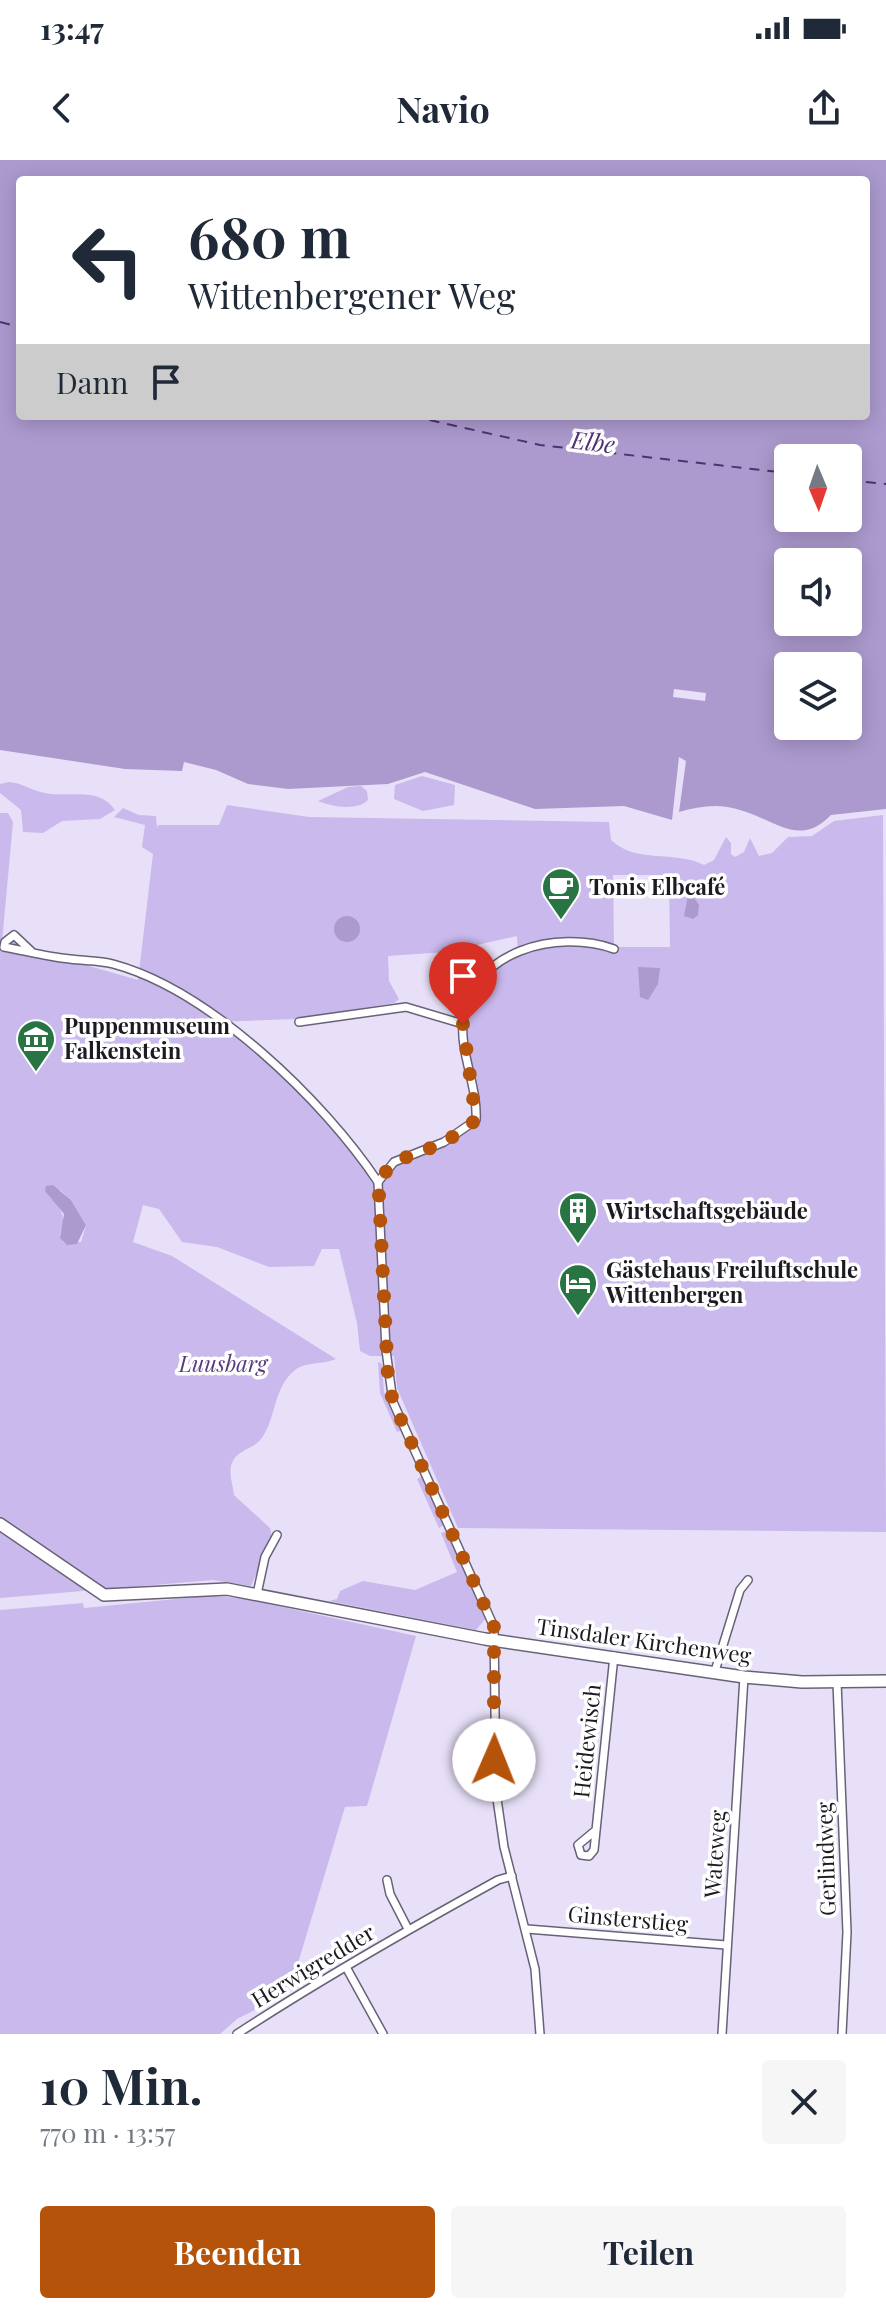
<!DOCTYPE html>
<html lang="de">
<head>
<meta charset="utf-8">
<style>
  :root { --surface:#fff; --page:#f6f6f7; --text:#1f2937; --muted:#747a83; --accent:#b45309 }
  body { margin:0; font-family:"Playfair Display",serif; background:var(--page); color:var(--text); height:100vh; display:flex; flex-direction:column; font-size:30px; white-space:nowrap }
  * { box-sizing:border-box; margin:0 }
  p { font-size:26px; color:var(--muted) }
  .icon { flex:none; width:44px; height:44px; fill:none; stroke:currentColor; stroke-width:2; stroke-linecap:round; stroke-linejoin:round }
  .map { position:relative; height:1874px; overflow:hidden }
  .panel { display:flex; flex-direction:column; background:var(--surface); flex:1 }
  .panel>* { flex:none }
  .hud { position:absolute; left:16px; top:16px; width:854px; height:244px; border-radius:8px; box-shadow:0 4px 20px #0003; background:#fff; color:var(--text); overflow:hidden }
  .needle { width:52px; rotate:178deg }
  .fabs { position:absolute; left:774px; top:284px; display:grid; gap:16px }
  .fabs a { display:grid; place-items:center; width:88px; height:88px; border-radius:8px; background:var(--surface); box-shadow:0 4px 20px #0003; font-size:40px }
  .pin { position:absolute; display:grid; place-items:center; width:68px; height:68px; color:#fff; margin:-82px -34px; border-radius:50% 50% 50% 0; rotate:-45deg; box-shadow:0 0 8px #0007 }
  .pin .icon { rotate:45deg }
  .me { position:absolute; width:88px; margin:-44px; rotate:1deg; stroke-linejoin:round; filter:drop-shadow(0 0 6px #0008) }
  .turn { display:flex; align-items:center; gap:28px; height:168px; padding:0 40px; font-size:36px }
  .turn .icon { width:104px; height:104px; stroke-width:2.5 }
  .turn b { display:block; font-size:56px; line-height:68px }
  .then { display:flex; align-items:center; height:76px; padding:0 40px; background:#0003; gap:16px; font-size:30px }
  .round { display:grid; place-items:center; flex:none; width:84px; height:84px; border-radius:8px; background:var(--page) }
  .overview { display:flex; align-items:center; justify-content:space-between; height:136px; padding:0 40px }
  h1 { font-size:48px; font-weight:700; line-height:60px }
  .cta { display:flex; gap:16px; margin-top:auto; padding:16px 40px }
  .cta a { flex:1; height:92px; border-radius:8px; background:var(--accent); color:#fff; font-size:32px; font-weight:700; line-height:92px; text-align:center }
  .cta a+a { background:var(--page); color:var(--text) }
  .status { display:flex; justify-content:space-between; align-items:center; height:56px; padding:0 40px; background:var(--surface); direction:ltr }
  .status svg { height:22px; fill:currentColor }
  header { display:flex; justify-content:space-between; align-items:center; height:104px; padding:0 40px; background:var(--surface); font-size:36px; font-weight:700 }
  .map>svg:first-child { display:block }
</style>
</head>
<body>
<div class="status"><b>13:47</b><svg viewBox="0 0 49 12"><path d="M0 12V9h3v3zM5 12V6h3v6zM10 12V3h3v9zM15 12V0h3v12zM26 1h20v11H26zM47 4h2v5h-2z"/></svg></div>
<header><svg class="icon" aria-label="back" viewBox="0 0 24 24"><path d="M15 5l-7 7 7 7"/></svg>Navio<svg class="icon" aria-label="share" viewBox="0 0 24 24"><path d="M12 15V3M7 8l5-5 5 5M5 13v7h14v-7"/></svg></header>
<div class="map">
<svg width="886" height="1874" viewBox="0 0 886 1874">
  <rect width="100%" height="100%" fill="#e8e0f8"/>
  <g fill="#cab9ec" fill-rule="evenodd">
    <path d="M422,616L455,625L454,645L423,651L394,639L395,625Z"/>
    <path d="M9,622C23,623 32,631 45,633C68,638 99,626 115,650L100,659L62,661L43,673L23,672L21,650L0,633V624Z"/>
    <path d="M361,626L367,631L368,640C357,651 333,647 318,641L348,627Z"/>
    <path d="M227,645L309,657L609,662L611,680C636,704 675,690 704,705L714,700L726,677L731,683V694L735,697L744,692L750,678L759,696L772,693L788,677L812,676L834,661L883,655L886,1372L458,1368L397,1228L394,1196H370L360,1191L357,1163L339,1089H322L314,1106L269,1107L217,1087L182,1082L159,1049L143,1045L133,1082L172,1096L336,1199C322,1205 305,1201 294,1211C273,1228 276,1260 261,1279C252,1290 238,1289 232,1303C228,1313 233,1325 234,1335L270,1368L272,1377L251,1426L213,1420L0,1438V653H8L13,662L2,782L13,777L23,787L138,820L153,694L142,687L145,665L114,657L123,648L139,655L156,656L157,668L158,665H219ZM613,715H669L670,787H614ZM517,776L518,794C445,840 468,885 478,958C450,992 420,984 394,1004C388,1009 382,1017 377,1024C334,960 280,904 216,862L296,859L394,843L399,839L389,821L388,796L446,792ZM60,1030L71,1040L86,1065L81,1082L64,1083L60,1074C67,1057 62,1050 50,1037Z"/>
    <path d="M378,1202L382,1204L384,1232L402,1270L397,1272L380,1233Z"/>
    <path d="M423,1316L444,1365L439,1368L417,1319Z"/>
    <path d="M447,1371L485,1459L476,1470L329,1441L337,1439L340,1431L363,1421L415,1430L457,1412L441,1373Z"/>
    <path d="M207,1436L241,1438L416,1476L367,1646L345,1647L289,1833L237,1859L220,1874H0V1450L83,1443L84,1448Z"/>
  </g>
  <g fill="#ac9ace" fill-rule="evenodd">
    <path d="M0,0H886V649L831,655C799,688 776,660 740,650C719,643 700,646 679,652L686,601L679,597L672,660L624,646L535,649L425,612L388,624L288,629L248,624L216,610L184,602L182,611L125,609L0,590ZM20,20H866V256H20ZM788,298H848V358H788ZM788,402H848V462H788ZM788,506H848V566H788Z"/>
    <path d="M688,735L693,736L699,745L698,755L693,759L684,756Z"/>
    <circle cx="347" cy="769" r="13"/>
    <path d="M638,807L660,808L658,824L648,840L640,837Z"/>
    <path d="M53,1025L71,1040L86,1065L77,1084L67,1085L60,1078L64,1054L45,1031L46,1026Z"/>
  </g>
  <path fill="#e8e0f8" d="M674,529L706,533L705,541L673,537Z"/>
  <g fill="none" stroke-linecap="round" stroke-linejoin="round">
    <g stroke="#4c3372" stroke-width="2" stroke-dasharray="10 8" stroke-linecap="butt">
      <path d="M0,162L20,167"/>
      <path d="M412,256L540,285L788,313"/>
      <path d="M848,320L886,324"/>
    </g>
    <g stroke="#686277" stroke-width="10">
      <g id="street">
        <path d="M32,792L14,775L5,782L4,787C26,791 47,797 70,799C84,801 99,800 113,804C210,830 324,941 378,1022"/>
        <path d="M299,862L406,847L463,864"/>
        <path d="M257,1434L265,1397L277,1375"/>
        <path d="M715,1511L740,1430L748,1420"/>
        <path d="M837,1522L847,1772L842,1874"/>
        <path d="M596,1670L578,1685L581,1695L589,1696L594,1690L614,1496"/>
        <path d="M387,1720L390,1734L408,1769"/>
        <path d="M527,1769L726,1785"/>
        <path d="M346,1807L383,1874"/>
        <path d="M237,1874C321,1819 409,1769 498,1720L512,1716"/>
        <path d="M540,1874L535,1809L504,1687L496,1632L494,1467L393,1242L386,1190L378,1022L394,1002L444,982L476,960C478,928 460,893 463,862C470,790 558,769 614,789"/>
        <path d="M722,1874L744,1517"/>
      </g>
    </g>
    <g stroke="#686277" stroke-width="14">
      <path id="secondary" d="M0,1364L104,1435L227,1429L485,1479L744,1517L802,1522L886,1521"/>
    </g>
    <use href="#street" stroke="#fff" stroke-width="7"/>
    <use href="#secondary" stroke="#fff" stroke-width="11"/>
  </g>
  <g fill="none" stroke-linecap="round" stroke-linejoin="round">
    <path stroke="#b45309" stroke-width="14" stroke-dasharray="0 25.2" d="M463,864L476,960C466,967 455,976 444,982C417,996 378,998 379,1035L388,1218L393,1242L494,1467V1600"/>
  </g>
  <defs>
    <g id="cafe-pin" transform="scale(2)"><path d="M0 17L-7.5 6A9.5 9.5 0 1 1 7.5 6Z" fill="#287443" stroke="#fff"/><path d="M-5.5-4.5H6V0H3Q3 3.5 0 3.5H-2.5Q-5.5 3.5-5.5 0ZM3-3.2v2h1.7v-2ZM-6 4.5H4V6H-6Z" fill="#fff"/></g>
    <g id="museum-pin" transform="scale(2)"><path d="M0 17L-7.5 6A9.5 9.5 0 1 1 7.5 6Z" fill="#287443" stroke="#fff"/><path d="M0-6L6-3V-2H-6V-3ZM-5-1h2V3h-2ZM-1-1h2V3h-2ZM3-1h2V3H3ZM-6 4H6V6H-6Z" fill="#fff"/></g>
    <g id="building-pin" transform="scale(2)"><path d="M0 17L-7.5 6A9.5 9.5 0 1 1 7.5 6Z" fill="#287443" stroke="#fff"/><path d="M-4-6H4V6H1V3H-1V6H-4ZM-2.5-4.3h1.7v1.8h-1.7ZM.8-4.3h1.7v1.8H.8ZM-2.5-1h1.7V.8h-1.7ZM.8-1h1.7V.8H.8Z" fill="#fff"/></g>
    <g id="hotel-pin" transform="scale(2)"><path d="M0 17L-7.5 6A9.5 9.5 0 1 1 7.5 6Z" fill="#287443" stroke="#fff"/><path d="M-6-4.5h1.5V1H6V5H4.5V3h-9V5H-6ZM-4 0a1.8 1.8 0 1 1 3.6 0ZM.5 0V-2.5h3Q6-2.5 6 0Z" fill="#fff"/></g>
  </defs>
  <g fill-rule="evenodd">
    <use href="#cafe-pin" x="561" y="727"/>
    <use href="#museum-pin" x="36" y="879"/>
    <use href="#building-pin" x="578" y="1051"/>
    <use href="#hotel-pin" x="578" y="1123"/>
  </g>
  <g text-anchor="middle" stroke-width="7" stroke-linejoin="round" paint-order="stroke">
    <g font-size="22" font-weight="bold" fill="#1d1a22" stroke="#fff" text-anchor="start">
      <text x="589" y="735">Tonis Elbcafé</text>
      <text x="64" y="874">Puppenmuseum<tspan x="64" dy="25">Falkenstein</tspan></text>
      <text x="606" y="1059">Wirtschaftsgebäude</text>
      <text x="606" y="1118">Gästehaus Freiluftschule<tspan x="606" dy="25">Wittenbergen</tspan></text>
    </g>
    <g font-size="22" font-style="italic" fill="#563c7d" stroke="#fff">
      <text x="223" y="1212">Luusbarg</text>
    </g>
    <g font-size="22" fill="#1d1a22" stroke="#fff">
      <text transform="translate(644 1481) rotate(8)" y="8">Tinsdaler Kirchenweg</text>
      <text transform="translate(587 1581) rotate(-84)" y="8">Heidewisch</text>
      <text transform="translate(715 1694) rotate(-86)" y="8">Wateweg</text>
      <text transform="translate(826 1699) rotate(-92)" y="8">Gerlindweg</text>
      <text transform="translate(628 1759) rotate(5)" y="8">Ginsterstieg</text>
      <text transform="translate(313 1806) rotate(-31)" y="8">Herwigredder</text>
    </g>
    <g font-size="24" font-style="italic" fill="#4c3372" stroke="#fff">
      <text transform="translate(593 283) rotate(7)" y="8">Elbe</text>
    </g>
  </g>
</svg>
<div class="fabs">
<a><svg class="needle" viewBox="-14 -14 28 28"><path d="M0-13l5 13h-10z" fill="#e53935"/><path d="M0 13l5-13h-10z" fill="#747a83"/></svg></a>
<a><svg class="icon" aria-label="sound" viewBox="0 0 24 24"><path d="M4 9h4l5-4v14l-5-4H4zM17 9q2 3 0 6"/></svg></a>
<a><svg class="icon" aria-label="layers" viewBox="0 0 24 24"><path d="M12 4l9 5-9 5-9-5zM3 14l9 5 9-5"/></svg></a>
</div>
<div class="pin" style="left:463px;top:864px;background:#d93025"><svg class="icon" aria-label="arrive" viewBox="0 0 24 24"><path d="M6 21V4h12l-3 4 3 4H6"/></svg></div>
<svg class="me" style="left:494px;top:1600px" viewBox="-20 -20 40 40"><circle r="19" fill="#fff"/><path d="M0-13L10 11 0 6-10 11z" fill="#b45309"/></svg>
<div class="hud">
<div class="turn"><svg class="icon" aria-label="left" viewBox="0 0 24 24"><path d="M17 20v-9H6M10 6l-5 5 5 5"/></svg><div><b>680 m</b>Wittenbergener Weg</div></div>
<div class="then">Dann<svg class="icon" aria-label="arrive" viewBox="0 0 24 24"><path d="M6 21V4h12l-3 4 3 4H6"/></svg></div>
</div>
</div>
<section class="panel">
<div class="overview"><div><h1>10 Min.</h1><p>770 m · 13:57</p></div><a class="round"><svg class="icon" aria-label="close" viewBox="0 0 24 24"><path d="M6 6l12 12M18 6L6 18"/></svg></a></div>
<div class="cta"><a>Beenden</a><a>Teilen</a></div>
</section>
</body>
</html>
